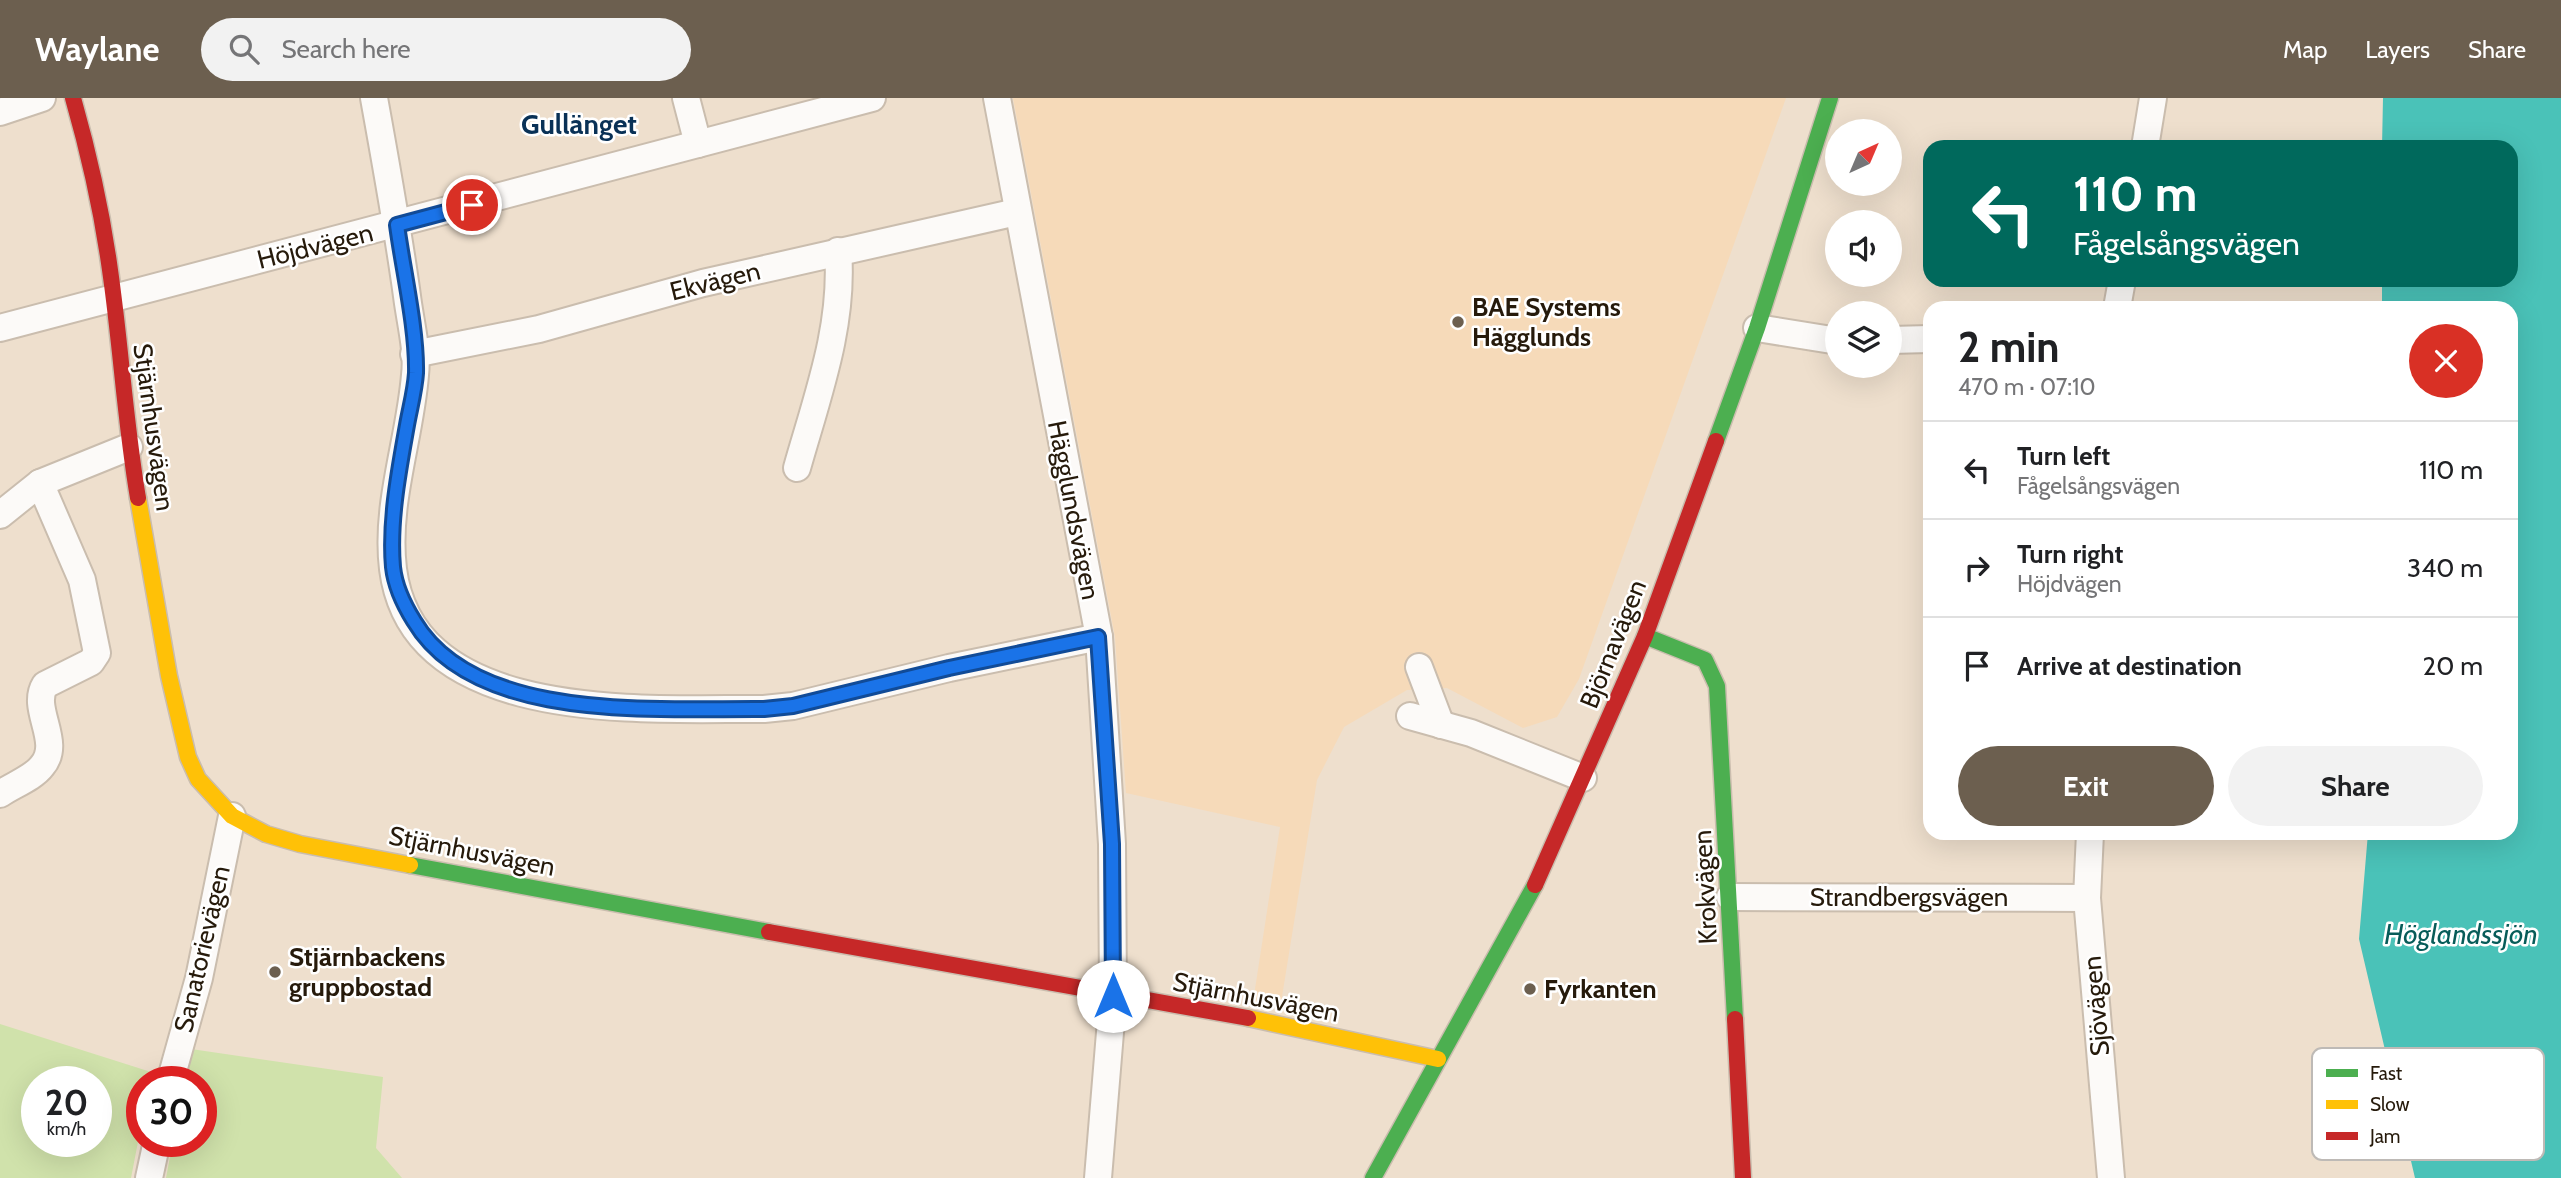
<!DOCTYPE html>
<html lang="en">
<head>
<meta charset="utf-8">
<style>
  :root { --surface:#fff; --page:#f2f2f2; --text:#202124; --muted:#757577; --line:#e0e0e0; --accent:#6c5f4f }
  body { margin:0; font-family:Cabin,sans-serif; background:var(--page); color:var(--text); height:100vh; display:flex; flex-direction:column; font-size:26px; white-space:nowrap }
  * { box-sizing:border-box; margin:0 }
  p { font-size:23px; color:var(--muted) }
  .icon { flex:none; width:38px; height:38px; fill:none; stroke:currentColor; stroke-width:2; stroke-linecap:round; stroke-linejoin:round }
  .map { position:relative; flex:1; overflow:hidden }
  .side { position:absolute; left:1923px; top:203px; width:595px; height:539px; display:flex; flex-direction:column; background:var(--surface); border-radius:21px; box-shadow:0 7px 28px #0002 }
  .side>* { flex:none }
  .top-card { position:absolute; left:1923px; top:42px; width:595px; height:147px; border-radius:21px; box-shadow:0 7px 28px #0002; background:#00695c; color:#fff; overflow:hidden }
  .needle { width:46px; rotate:44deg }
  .buttons { position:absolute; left:1825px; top:21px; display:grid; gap:14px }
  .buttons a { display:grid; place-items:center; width:77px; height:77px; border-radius:50%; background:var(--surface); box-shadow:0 7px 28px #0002; font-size:35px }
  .speed { position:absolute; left:21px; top:968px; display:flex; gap:14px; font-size:35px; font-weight:700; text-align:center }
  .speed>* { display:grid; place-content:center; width:91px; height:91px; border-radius:50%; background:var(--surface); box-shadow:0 7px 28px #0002; line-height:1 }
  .speed small { font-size:18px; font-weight:400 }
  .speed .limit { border:10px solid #d22; background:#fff; color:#111 }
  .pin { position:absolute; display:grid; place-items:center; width:60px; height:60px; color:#fff; margin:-30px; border:4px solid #fff; border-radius:50%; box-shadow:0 2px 7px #0007 }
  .me { position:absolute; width:77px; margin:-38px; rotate:0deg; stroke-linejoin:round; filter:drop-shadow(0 0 5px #0008) }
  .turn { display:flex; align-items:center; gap:24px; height:147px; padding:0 35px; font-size:32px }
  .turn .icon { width:91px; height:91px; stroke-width:2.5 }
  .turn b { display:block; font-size:49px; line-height:60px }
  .round { display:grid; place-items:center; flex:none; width:74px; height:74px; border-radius:37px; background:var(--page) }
  .summary { display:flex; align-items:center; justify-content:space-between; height:119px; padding:0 35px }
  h1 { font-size:42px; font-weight:700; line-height:52px }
  .primary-button { display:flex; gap:14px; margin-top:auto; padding:14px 35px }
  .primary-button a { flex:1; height:80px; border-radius:42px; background:var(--accent); color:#fff; font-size:28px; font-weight:700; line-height:80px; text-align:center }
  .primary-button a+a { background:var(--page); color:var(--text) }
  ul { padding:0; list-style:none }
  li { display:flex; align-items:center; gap:21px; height:98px; padding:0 35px; border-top:2px solid var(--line) }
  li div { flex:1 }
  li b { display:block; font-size:26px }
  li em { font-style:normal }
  header { display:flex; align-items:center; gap:42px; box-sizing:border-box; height:98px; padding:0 35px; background:var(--accent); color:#fff }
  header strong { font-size:33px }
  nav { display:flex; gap:38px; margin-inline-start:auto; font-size:24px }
  .search { width:490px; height:63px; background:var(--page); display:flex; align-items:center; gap:18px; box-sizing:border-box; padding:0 24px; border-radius:38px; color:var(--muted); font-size:26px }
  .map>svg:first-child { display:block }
</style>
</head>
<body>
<header>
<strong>Waylane</strong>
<div class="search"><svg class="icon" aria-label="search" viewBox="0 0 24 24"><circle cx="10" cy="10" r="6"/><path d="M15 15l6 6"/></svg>Search here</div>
<nav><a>Map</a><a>Layers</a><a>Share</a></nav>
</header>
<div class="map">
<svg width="2561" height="1080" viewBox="0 0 2561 1080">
  <rect width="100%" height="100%" fill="#eedfcd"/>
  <path fill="#f6dab9" d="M1013,0H1786L1579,581L1557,619L1523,630L1447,590L1407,592L1344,629L1317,682L1280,911L1253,904L1280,729L1126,695L1115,539Z"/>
  <g fill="#d0e2ab" fill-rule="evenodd">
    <path d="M0,926L151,974L149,983L142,984V1023L131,1080H0ZM37,984H96V1043H37Z"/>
    <path d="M191,951L383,979L376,1050L402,1080H166L173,1043H201V984L185,983Z"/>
  </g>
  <path fill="#4ac2b8" d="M2383,0H2561V1080H2415L2359,841L2368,735H2511V210H2382V182H2511V49H2382Z"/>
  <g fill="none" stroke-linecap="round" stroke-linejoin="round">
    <g stroke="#cabdae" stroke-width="30">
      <g id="street">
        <path d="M374,0C386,66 398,132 407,198C410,223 418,252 415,277C410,341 385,406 393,471C413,629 649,610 764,611L793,608L949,570L1099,539"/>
        <path d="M686,0L698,46"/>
        <path d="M997,0L1099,539L1112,746L1113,898L1098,1080"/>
        <path d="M0,14L42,0"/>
        <path d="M2145,49L2153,0"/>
        <path d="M2117,210L2122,182"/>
        <path d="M0,230L872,0"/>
        <path d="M1757,230L1838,243"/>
        <path d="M1890,242L1930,241"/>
        <path d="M414,256L539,231L703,185L1017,114"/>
        <path d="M797,370C817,299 844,228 838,153"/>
        <path d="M0,417L40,385L129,349"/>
        <path d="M1419,569L1441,627"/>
        <path d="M1410,618L1471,635L1583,680"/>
        <path d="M0,696C13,687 33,680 42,668C63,644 30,611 45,587L91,564L97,555L82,482L40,385"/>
        <path d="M2090,735L2087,800L2111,1080"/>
        <path d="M1730,799L2087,800"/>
        <path d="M170,984L199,880L232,718"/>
        <path d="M149,1080L157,1043"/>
      </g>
    </g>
    <g stroke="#cabdae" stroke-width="19">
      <g id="fast">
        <path d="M1716,343L1757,230L1830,0"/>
        <path d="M1645,538L1705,562L1717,588L1735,921"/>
        <path d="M410,767L769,834"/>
        <path d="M1373,1080L1535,787"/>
      </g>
    </g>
    <g stroke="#cabdae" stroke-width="19">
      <g id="slow">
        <path d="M138,400L169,578L188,659L198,681L232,718L266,736L300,746L410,767"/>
        <path d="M1248,920L1438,961"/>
      </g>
    </g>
    <g stroke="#cabdae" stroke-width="19">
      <g id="jam">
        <path d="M73,0C89,56 102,114 110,172C121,248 125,324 138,400"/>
        <path d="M1535,787L1645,538L1716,343"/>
        <path d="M769,834L1248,920"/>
        <path d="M1735,921L1743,1080"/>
      </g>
    </g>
    <use href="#street" stroke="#fcfaf8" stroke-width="26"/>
    <use href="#fast" stroke="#4caf50" stroke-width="16"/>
    <use href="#slow" stroke="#ffc107" stroke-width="16"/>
    <use href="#jam" stroke="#c62828" stroke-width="16"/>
  </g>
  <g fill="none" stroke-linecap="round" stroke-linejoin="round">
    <g stroke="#114b97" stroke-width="18">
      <path id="route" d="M472,107L397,127C403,172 417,231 416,275C415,292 410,310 407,327C399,372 389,423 393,469C395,488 404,507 414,523C475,626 659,610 764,611L793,608L949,570L1098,539L1112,746L1113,898"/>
    </g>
    <use href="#route" stroke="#1a73e8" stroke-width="12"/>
  </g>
  <g fill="#6c5f4f" stroke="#fff" stroke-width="2.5">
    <circle cx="1458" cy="224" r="7"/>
    <circle cx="275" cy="874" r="7"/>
    <circle cx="1530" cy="891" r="7"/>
  </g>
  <g text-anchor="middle" stroke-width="5" stroke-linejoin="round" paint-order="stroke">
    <g font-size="26" fill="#261a0b" stroke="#fff">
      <text transform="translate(315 148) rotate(-14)" y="9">Höjdvägen</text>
      <text transform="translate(715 183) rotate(-14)" y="9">Ekvägen</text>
      <text transform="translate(154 329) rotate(82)" y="9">Stjärnhusvägen</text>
      <text transform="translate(1074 412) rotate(79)" y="9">Hägglundsvägen</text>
      <text transform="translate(1613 546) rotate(-68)" y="9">Björnavägen</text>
      <text transform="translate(472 753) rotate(11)" y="9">Stjärnhusvägen</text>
      <text transform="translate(1705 789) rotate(-93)" y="9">Krokvägen</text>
      <text x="1909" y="808">Strandbergsvägen</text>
      <text transform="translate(202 851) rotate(-77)" y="9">Sanatorievägen</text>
      <text transform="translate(1256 899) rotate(11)" y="9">Stjärnhusvägen</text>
      <text transform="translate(2096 908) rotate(-95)" y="9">Sjövägen</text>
    </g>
    <g font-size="26" font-weight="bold" fill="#261a0b" stroke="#fff" text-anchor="start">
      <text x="1472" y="218">BAE Systems<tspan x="1472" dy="30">Hägglunds</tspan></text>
      <text x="289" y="868">Stjärnbackens<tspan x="289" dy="30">gruppbostad</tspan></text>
      <text x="1544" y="900">Fyrkanten</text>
    </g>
    <g font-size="28" font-weight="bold" fill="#093156" stroke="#fff">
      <text x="579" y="36">Gullänget</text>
    </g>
    <g font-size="28" font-style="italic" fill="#075c59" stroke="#fff">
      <text x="2461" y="846">Höglandssjön</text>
    </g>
  </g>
  <rect x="2312" y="950" width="232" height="112" rx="10" fill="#fff" stroke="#bebab6" stroke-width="2"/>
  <rect x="2326" y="971" width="32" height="8" fill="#4caf50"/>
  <rect x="2326" y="1002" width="32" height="9" fill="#ffc107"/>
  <rect x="2326" y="1034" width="32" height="8" fill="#c62828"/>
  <g font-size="19" fill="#261a0b">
    <text x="2370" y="982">Fast</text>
    <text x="2370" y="1013">Slow</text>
    <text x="2370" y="1045">Jam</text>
  </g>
</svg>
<div class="buttons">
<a><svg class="needle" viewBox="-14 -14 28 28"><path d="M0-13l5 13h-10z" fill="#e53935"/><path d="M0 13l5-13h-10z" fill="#757577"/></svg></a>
<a><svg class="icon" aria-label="sound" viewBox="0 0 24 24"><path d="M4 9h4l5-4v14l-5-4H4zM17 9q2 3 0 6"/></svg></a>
<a><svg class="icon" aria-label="layers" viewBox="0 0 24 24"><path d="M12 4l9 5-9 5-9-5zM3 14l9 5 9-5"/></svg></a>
</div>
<div class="speed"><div>20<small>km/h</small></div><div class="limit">30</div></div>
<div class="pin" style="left:472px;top:107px;background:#d93025"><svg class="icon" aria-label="arrive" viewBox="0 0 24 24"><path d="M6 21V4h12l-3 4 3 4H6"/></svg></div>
<svg class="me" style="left:1113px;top:898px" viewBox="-20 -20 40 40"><circle r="19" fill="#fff"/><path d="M0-13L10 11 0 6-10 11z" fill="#1a73e8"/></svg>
<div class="top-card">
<div class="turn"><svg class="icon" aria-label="left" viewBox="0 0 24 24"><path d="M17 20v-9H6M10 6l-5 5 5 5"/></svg><div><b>110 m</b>Fågelsångsvägen</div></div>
</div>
<section class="side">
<div class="summary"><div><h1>2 min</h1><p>470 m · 07:10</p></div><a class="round" style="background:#d93025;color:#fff"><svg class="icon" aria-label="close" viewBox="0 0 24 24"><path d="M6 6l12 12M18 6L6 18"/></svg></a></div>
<ul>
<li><svg class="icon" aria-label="left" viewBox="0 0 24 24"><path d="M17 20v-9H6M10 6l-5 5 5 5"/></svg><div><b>Turn left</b><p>Fågelsångsvägen</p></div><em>110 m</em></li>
<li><svg class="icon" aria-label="right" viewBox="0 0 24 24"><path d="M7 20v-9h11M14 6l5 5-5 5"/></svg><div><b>Turn right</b><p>Höjdvägen</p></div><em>340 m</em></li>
<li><svg class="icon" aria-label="arrive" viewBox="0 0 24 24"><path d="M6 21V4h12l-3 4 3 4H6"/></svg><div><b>Arrive at destination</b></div><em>20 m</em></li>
</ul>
<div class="primary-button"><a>Exit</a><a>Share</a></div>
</section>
</div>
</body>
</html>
